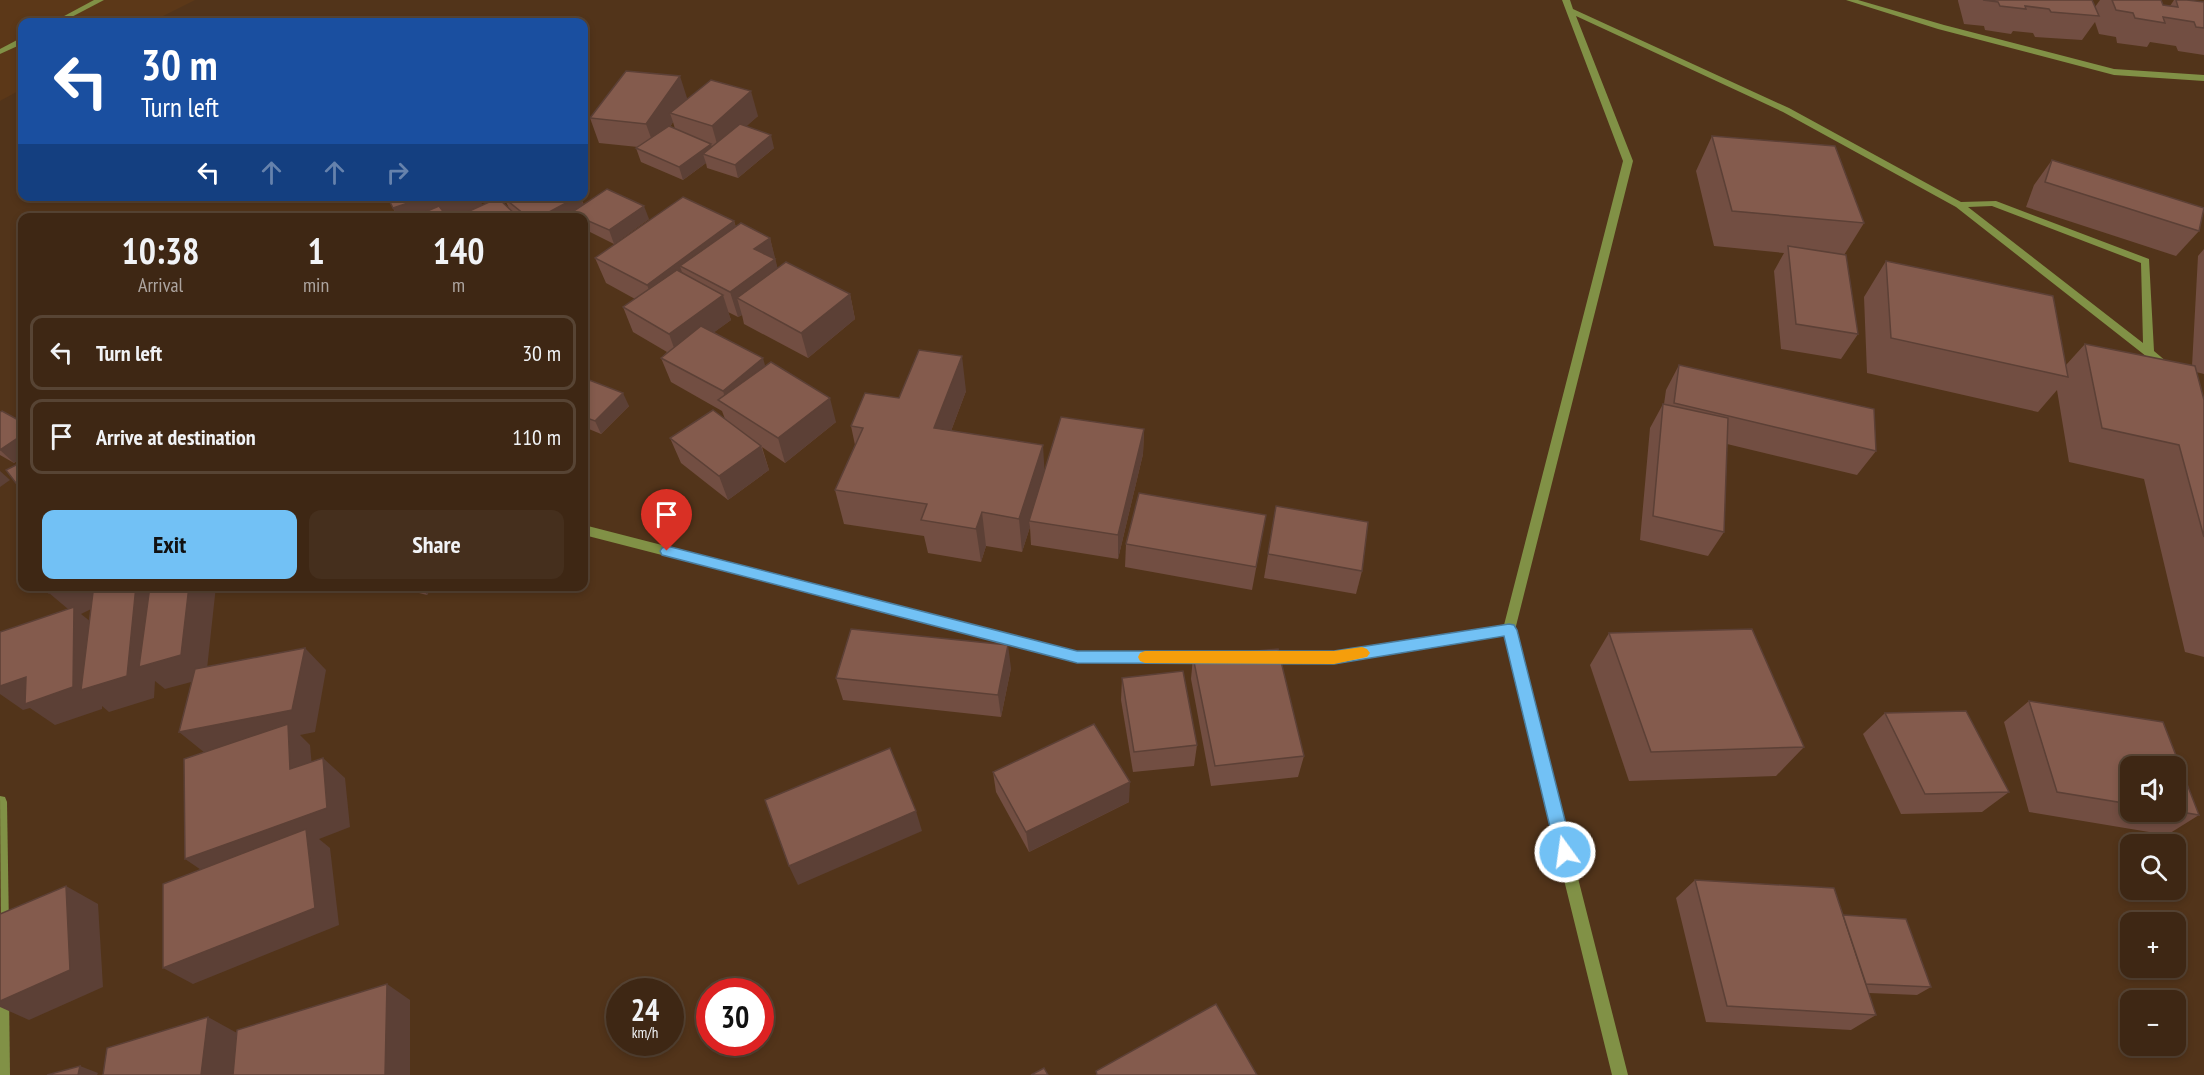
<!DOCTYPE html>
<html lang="en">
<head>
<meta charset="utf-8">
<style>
  :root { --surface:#3e2714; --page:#452f1d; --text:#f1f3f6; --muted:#ada5a0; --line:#574434; --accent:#72c1f5 }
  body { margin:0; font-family:"PT Sans Narrow",sans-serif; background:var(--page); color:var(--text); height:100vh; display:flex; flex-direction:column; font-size:22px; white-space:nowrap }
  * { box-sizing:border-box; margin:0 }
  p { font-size:20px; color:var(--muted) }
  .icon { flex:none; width:33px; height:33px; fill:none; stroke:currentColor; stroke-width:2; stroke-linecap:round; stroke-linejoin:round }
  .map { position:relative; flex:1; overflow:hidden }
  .panel { position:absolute; left:18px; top:213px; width:570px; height:378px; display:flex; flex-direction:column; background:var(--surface); border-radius:12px; box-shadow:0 3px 9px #0003,0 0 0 2px var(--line) }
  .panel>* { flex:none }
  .top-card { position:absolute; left:18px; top:18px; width:570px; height:183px; border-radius:12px; box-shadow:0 3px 9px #0003,0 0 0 2px var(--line); background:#1a4fa0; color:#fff; overflow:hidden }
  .tools { position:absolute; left:2120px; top:756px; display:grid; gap:12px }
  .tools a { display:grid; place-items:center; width:66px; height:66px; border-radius:12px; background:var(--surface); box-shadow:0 3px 9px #0003,0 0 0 2px var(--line); font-size:30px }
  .speed { position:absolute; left:606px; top:978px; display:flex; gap:12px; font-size:30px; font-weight:700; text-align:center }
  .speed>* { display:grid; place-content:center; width:78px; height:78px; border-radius:50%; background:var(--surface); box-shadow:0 3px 9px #0003,0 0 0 2px var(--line); line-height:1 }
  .speed small { font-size:15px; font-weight:400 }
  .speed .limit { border:9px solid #d22; background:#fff; color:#111 }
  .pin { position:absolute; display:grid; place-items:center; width:51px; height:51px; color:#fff; margin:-62px -26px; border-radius:50% 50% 50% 0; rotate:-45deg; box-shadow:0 0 6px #0007 }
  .pin .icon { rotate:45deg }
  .me { position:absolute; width:66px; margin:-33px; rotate:346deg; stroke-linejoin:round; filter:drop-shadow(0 0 4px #0008) }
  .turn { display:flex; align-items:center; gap:21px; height:126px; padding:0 24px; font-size:27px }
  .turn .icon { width:78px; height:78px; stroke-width:2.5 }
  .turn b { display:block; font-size:42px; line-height:51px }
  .lanes { display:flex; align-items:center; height:57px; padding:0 24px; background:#0003; justify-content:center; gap:30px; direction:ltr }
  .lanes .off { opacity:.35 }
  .eta { display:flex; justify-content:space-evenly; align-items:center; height:102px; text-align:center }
  .eta b { font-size:36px; font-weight:800; line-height:42px }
  .cta { display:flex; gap:12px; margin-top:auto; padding:12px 24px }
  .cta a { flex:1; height:69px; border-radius:12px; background:var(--accent); color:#111; font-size:24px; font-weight:800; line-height:69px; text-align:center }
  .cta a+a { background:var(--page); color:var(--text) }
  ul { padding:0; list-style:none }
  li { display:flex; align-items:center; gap:18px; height:75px; margin:0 12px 9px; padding:0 12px; border:3px solid var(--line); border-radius:12px }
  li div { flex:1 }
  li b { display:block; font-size:22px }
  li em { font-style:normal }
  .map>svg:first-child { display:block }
</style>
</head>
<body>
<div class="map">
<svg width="2204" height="1075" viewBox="0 0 2204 1075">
  <rect width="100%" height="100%" fill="#52341a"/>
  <path fill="#5c3818" d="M0,0H195L151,22H22V89L0,101Z"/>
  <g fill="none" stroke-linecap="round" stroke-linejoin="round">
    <g fill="#819146" fill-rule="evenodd">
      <path d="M94,0H104L62,22H53Z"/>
      <path d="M19,39H22V44L0,54V49Z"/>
    </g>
    <g fill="#819146" fill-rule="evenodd">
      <path d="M1562,0H1570L1573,9L1789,108L1961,202L1996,201L2149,259L2154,351L2174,368L2173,371H2165L1956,207L1783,112L1576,16L1633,161L1515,630L1628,1075H1612L1504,636L1334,662H1265L1260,661L1259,657L1260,653L1265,652H1334L1504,625L1623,161ZM1992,206L2141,263L2143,343L1968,207Z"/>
      <path d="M1846,0H1858L1944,25L2114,69L2204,75V81L2114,75L1938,29Z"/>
      <path d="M584,525L1077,652H1208L1213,653L1214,657L1213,661L1208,662H1077L584,535Z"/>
      <path d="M0,796L5,797L7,802L9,930L6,935L1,937Z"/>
      <path d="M0,985L6,987L9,992L10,1075H0Z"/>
    </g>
  </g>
  <g fill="#724e42" fill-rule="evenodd">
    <path d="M1958,0H2092L2095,7L2100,0H2161L2163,5L2170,6L2174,0H2187L2204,2V55L2178,51L2176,46L2150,42L2147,47L2117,43L2116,37L2099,34L2095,22L2082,40L2035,37L2033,33L2013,31L2011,34L1985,30L1984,26L1964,24L1958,1Z"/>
    <path d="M687,99L758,116L746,126L774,148L738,178L707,168L706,163L683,180L641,162L636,148L638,147L599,143L590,118ZM673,122L675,129L670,127Z"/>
    <path d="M1712,136L1864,223L1844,255L1858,334L1841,359L1781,349L1774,271L1784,253L1714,246L1696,171Z"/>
    <path d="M2052,160L2199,231L2176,256L2026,207L2034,185Z"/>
    <path d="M508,196H580L584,205L649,219L614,244L584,229V218H573V216L569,218H398L393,208L483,205L509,208L504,198Z"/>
    <path d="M734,221L736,227L770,238L777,268L850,294L855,319L808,358L744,324L742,315L738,317L728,312L731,320L714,332L765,366L836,422L785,463L762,447L769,470L728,500L681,463L670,438L725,419L722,411L671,382L661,358L667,352L633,332L623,307L635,299L606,283L595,258Z"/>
    <path d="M2204,249V374L2196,372L2204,400V657L2185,652L2144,479L2069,462L2057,390L2038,412L1867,373L1864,297L1886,261L2066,365L2085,344L2192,366L2198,256Z"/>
    <path d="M1679,365L1876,451L1857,475L1727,444L1724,532L1708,556L1640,540L1650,428L1663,404H1664L1666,390Z"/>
    <path d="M584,378L629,406L601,434L584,427Z"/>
    <path d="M966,391L951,431L1044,472L1144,429L1143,454L1118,559L1031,545L1030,527L1022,552L986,546L981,562L928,553L924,536L844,524L835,490L855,445L851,426L899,398Z"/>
    <path d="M0,412L22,422V457L14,463L0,455Z"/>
    <path d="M1276,506L1362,571L1356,594L1264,578Z"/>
    <path d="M1266,515L1252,590L1125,567L1126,544Z"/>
    <path d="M252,586H278L253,589Z"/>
    <path d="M391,586H433L427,595Z"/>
    <path d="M1609,633L1804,747L1776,776L1629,781L1590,665Z"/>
    <path d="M1193,657L1304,756L1298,777L1211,786L1191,679Z"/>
    <path d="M1011,668L1001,717L843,700L836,678Z"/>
    <path d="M1122,678L1197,745L1194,766L1133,772L1121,700Z"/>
    <path d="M2029,701L2163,722L2199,815L2167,835L2029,812L2004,722ZM2130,766H2175V812H2130Z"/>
    <path d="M1885,713L2009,792L1982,812L1901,814L1863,734Z"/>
    <path d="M993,772L1129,802L1029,852L996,792Z"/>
    <path d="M1695,880L1843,915L1931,987L1917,995L1869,993L1876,1015L1851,1030L1706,1022L1676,898Z"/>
  </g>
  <g fill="#5c4036" fill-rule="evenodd">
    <path d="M680,76L688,101L670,113L673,122L655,149L646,124Z"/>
    <path d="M751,91L758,116L719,151L712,126Z"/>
    <path d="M771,135L774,148L738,178L735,165Z"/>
    <path d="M711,144L715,157L703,154L706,163L683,180L679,167Z"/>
    <path d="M429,196H478L484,208L455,218H398L393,208Z"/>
    <path d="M579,196H580L585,209L571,213L573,216L569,218H538Z"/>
    <path d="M644,206L649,219L614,244L609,230Z"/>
    <path d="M734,221L741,246L680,266L687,287L657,310L647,285Z"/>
    <path d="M770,238L782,285L737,298L742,315L738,317L730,292L754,249Z"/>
    <path d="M850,294L855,319L808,358L801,333Z"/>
    <path d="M723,295L731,320L678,359L669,334Z"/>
    <path d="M962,356L966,391L939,463L934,428Z"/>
    <path d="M763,358L770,383L728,407L723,391Z"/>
    <path d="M623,393L629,406L601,434L595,421Z"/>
    <path d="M830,398L836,422L785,463L778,438Z"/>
    <path d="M1144,429L1143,454L1118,559V535Z"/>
    <path d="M22,435V457L14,463L0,450Z"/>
    <path d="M1043,445L1045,479L1029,521L1030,527L1022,552L1019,519Z"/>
    <path d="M761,446L769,470L728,500L719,476Z"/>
    <path d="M0,471L10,480L0,487Z"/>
    <path d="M982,512L986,546L981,562L976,529Z"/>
    <path d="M63,586H144L162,603L189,586H216L206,678L165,689L155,681L154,698L109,712L102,706V709L55,725L30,708L23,710L0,694V686L74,614L49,593ZM136,587L101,630L81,614Z"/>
    <path d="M421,586H433L427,595Z"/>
    <path d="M1008,645L1011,668L1001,717L998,695Z"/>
    <path d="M305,648L326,670L315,732L300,735L310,745L314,789L290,769L205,753L179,732Z"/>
    <path d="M323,758L345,778L350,827L319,839L330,848L339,925L193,984L163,968L213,878L185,859Z"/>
    <path d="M1130,782L1129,802L1029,852L1026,832Z"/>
    <path d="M916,811L922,831L798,885L789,866Z"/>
    <path d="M66,886L98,904L103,987L29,1020L0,1007V1001Z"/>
    <path d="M387,984L410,1000V1075H385Z"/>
    <path d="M208,1017L237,1033L233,1075H201Z"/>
    <path d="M80,1066L98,1073L97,1075H78Z"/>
  </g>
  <g fill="#845b4d" stroke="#5c4036" stroke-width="1.5">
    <path d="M1983,0H2092L2099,16L2051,12L2049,9L2025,6L2026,9L2000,6L1998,2Z"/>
    <path d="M2112,0H2161L2163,5L2178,7L2176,0H2187L2204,2V28L2196,27L2194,22L2163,17L2165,23L2135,18L2133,13L2116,10Z"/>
    <path d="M626,71L680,76L646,124L590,118Z"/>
    <path d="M711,80L751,91L712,126L670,113Z"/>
    <path d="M740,124L771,135L735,165L703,154Z"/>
    <path d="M669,126L711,144L679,167L636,148Z"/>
    <path d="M1712,136L1835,146L1864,223L1732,211Z"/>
    <path d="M2052,160L2204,208L2199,231L2045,182Z"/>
    <path d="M607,189L644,206L609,230L584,219V218H581L571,213Z"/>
    <path d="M387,196H429L393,208Z"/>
    <path d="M508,196H579L538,218H529L504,198Z"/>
    <path d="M683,197L734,221L647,285L595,258Z"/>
    <path d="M498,198L519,218H454Z"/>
    <path d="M439,206L448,218H411Z"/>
    <path d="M741,223L770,238L754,249L775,259L730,292L680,266Z"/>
    <path d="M1788,246L1846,255L1858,334L1796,324Z"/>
    <path d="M1886,261L2053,296L2068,377L1891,338Z"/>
    <path d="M786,262L850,294L801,333L737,298Z"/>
    <path d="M677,270L723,295L669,334L623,307Z"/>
    <path d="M701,326L763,358L723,391L661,358Z"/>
    <path d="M2085,344L2195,366L2204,400V537L2179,445L2102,428Z"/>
    <path d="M919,350L962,356L934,428L1043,445L1019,519L982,512L976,529L921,520L927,504L835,490L863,428L851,426L865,393L899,398Z"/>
    <path d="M771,362L830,398L778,438L718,400Z"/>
    <path d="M1679,365L1874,409L1876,451L1674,403Z"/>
    <path d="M584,378L623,393L595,421L584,417Z"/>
    <path d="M1663,404L1728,418L1724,532L1653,516Z"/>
    <path d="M713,410L761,446L719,476L670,438Z"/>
    <path d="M2,411L22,422V435L0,450V412Z"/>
    <path d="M1061,417L1144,429L1118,535L1029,521Z"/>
    <path d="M22,462V491L6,470Z"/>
    <path d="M1139,493L1266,515L1256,567L1126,544Z"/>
    <path d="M1276,506L1368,522L1362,571L1268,554Z"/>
    <path d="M47,586H63L49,593Z"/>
    <path d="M114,586H136L127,676L81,690L93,592Z"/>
    <path d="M150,586H189L181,655L139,667Z"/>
    <path d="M74,607L73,687L25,704L26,677L0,686V632Z"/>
    <path d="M851,629L1008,645L998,695L836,678Z"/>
    <path d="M1752,629L1804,747L1651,752L1609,633Z"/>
    <path d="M305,648L292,710L179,732L195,669Z"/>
    <path d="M1278,649L1304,756L1215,766L1193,657Z"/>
    <path d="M1183,671L1197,745L1134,752L1122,678Z"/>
    <path d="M2029,701L2163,722L2199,815L2175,811V766H2130V804L2057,792Z"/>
    <path d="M1966,711L2009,792L1925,794L1885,713Z"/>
    <path d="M288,724L290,769L323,758L327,808L185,859L184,759Z"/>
    <path d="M1094,724L1130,782L1026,832L993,772Z"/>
    <path d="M890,748L916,811L789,866L765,800Z"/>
    <path d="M306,829L315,908L163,968V884Z"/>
    <path d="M1695,880L1834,888L1876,1015L1727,1006Z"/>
    <path d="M66,886L70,970L0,1001V914Z"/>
    <path d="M1843,915L1906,919L1931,987L1866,984Z"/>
    <path d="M387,984L385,1075H233L237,1030Z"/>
    <path d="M1216,1004L1257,1075H1097L1096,1071Z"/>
    <path d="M208,1017L201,1075H103L107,1048Z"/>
    <path d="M80,1066L78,1075H47Z"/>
    <path d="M1044,1068L1048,1075H1031Z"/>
  </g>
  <path fill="#72c1f5" stroke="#4a7d9f" stroke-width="1.5" d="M667,546L1077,651H1334L1509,624L1514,625L1517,630L1573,852L1570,858L1565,860L1559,858L1556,852L1504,636L1334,664L1077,663L662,555L660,551L662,548Z"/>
  <path fill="#f59e0b" d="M1362,647L1367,649L1370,653L1367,657L1334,664L1145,663L1140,661L1138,657L1140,653L1145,651H1334Z"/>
</svg>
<div class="tools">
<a><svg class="icon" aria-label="sound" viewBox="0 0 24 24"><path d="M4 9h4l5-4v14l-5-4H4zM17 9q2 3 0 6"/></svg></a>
<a><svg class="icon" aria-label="search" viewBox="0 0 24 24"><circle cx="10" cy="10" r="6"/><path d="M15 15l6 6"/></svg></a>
<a>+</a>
<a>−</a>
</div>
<div class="speed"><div>24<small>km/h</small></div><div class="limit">30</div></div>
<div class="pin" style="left:667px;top:551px;background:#d93025"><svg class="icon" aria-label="arrive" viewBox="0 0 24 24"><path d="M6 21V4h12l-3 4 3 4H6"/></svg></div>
<svg class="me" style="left:1565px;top:852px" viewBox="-20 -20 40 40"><circle r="17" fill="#72c1f5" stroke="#fff" stroke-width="3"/><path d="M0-11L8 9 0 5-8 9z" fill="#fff"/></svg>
<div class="top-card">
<div class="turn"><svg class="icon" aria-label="left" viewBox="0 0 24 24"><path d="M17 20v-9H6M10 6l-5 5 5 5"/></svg><div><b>30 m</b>Turn left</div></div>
<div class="lanes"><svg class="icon" aria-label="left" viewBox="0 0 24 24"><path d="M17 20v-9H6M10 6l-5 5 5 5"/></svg><svg class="icon off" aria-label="ahead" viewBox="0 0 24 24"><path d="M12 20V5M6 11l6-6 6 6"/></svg><svg class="icon off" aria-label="ahead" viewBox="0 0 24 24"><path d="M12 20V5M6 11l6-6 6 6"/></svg><svg class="icon off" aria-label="right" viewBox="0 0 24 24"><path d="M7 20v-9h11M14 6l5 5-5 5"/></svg></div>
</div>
<section class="panel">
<div class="eta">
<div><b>10:38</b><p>Arrival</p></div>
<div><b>1</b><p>min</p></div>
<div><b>140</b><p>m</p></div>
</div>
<ul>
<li><svg class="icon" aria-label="left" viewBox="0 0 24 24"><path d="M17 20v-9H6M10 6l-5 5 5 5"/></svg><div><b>Turn left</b></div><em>30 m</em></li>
<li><svg class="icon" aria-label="arrive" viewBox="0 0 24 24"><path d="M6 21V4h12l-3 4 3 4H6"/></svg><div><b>Arrive at destination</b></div><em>110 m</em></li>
</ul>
<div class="cta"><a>Exit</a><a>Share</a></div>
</section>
</div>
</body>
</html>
